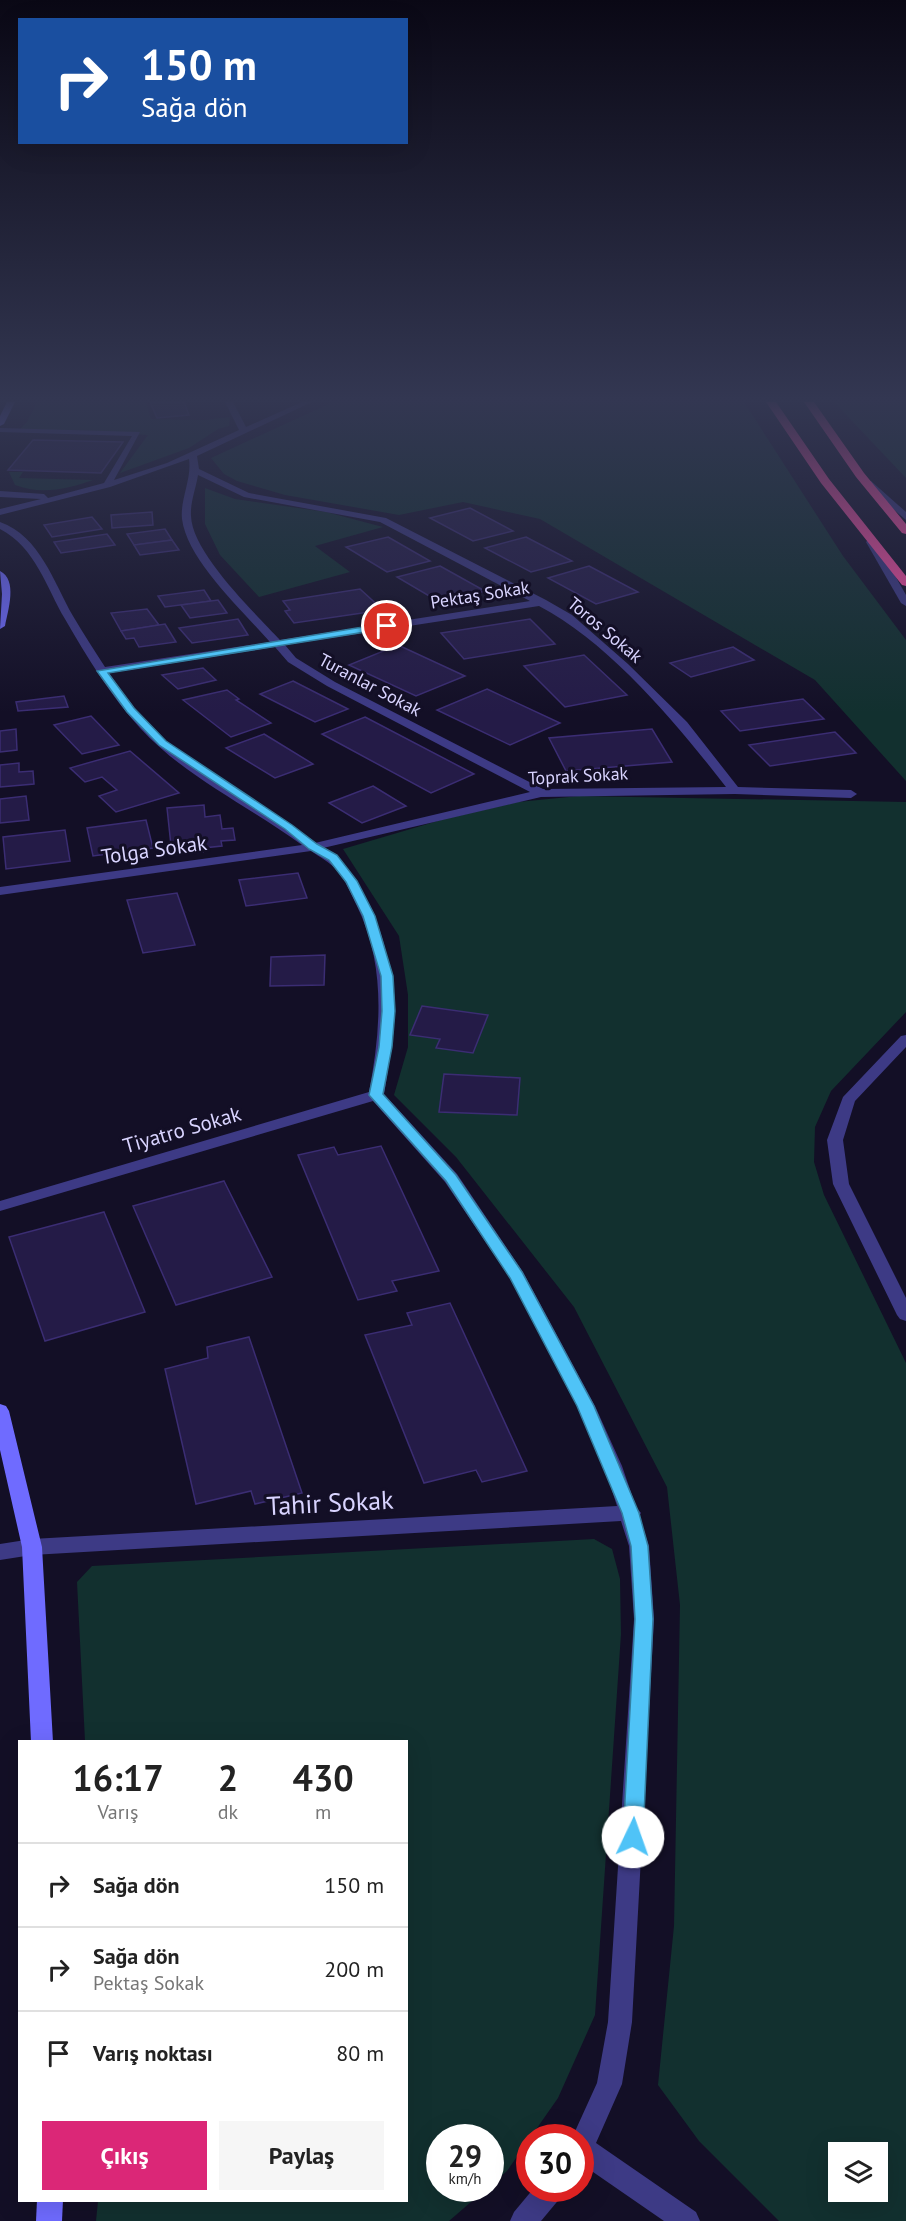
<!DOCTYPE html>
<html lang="tr">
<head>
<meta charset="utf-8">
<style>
  :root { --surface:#fff; --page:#f6f6f6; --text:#222; --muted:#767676; --line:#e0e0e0; --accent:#db2777 }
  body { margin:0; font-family:"PT Sans",sans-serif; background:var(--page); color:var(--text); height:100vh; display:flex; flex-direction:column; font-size:22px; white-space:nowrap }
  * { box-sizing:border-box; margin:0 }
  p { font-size:20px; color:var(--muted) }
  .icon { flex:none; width:33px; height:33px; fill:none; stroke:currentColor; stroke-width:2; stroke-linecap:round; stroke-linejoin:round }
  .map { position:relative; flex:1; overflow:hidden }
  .details { position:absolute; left:18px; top:1740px; width:390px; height:462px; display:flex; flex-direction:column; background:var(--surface); border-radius:0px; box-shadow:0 6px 24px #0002 }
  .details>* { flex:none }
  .guide { position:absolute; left:18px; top:18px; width:390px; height:126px; border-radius:0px; box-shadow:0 6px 24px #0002; background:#1a4fa0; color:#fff; overflow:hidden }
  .fabs { position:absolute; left:828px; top:2142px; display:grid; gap:12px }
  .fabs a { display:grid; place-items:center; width:60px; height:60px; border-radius:0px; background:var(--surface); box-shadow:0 6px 24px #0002; font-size:30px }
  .speed { position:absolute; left:426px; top:2124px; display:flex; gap:12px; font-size:30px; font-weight:700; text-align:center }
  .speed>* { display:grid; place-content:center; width:78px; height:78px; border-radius:50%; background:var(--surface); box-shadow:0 6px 24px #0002; line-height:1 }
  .speed small { font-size:15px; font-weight:400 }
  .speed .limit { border:9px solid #d22; background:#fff; color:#111 }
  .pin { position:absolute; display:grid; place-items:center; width:51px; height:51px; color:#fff; margin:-26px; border:3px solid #fff; border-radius:50%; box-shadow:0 2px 6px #0007 }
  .me { position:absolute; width:66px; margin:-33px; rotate:3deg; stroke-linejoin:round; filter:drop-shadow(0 0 4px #0008) }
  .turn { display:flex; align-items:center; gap:21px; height:126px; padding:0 24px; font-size:27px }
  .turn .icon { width:78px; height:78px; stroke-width:2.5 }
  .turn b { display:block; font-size:42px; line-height:51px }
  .eta { display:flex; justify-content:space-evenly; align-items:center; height:102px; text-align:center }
  .eta b { font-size:36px; font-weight:600; line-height:42px }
  .action { display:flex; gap:12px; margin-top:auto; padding:12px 24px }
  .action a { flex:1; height:69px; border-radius:0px; background:var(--accent); color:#fff; font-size:24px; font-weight:600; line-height:69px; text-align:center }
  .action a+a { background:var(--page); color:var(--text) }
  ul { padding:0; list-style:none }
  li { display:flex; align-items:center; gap:18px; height:84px; padding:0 24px; border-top:2px solid var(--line) }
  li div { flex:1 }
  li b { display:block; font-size:22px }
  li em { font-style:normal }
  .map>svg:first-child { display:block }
</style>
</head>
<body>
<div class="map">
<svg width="906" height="2221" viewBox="0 0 906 2221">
  <rect width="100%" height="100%" fill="#130f26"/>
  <g fill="#12302f" fill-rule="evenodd">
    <path d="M37,402H146L151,419L204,420L230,417L229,426L218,429L189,448L120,473L148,435L20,429L27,422Z"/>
    <path d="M333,402H744L843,556L906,640V781L815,680L540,519L463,502L399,515L285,495L237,481L224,474L211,458Z"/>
    <path d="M834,402H906V478Z"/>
    <path d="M9,472H23L19,478L93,480C68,489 41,495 15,485Z"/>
    <path d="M205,488L235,499L326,512L383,527L315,546L350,572L259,597L220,555L205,524Z"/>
    <path d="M579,796L906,802V1012L831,1091L815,1127L814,1162L824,1195L906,1363V2221H779L699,2141L658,2085L674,1926L680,1605L667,1487L574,1307L456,1157L394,1095L408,1047V995L399,936L343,849L441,820L518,802ZM838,2152H878V2192H838Z"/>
    <path d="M594,1539L612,1549L620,1579L621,1634L595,2015L558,2098L507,2171L491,2185L490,2138H440V2188L486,2189L449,2221H96L98,2201L406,2200V1742L85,1741L77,1582L92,1566Z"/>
  </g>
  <g fill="#241b47" stroke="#3b2d73" stroke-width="1.5">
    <path d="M150,402H184L189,415L157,418Z"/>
    <path d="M33,440L123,442L101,473L8,470Z"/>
    <path d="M470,508L513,531L473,541L430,518Z"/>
    <path d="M152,512L153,525L112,528L111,515Z"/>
    <path d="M92,517L102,529L52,537L44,525Z"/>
    <path d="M165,529L172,540L134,545L127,534Z"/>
    <path d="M107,534L115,545L61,553L54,542Z"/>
    <path d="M388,537L430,561L387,572L346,547Z"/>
    <path d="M526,537L572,561L531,572L485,548Z"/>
    <path d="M172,540L179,550L140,555L134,545Z"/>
    <path d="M440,566L485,591L441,603L397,577Z"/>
    <path d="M589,566L638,592L596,604L548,578Z"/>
    <path d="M360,589L383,610L294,623L285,611L290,610L283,601Z"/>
    <path d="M204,590L211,601L165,607L158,596Z"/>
    <path d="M218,600L227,613L190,618L181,605Z"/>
    <path d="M147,609L159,625L121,631L111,613Z"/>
    <path d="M238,619L248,635L192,643L179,628Z"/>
    <path d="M530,619L555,644L464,659L441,633Z"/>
    <path d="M165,624L176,642L139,647L134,638L126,639L121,631Z"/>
    <path d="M398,645L465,676L416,696L349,665Z"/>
    <path d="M733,647L754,660L691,677L670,663Z"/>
    <path d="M584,655L627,695L565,707L524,666Z"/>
    <path d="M203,668L216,680L178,689L162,675Z"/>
    <path d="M293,681L348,709L315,722L260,694Z"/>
    <path d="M487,689L560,723L510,745L437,710Z"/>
    <path d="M227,690L239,699L236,700L271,723L231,737L183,700Z"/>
    <path d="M64,696L68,707L18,711L16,702Z"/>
    <path d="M803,699L824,719L740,731L721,711Z"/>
    <path d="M91,716L119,745L82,754L54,725Z"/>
    <path d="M365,717L474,774L431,793L322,734Z"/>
    <path d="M16,729L17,750L0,752V731Z"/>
    <path d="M652,729L672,762L566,771L549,738Z"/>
    <path d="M835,732L856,753L770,766L749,745Z"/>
    <path d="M264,734L313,764L275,778L226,748Z"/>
    <path d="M130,751L179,793L116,812L99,796L117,790L102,777L85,782L70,768Z"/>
    <path d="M19,763V772L33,771L34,784L0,787V765Z"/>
    <path d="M373,786L406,806L362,823L329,803Z"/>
    <path d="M26,796L29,820L0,823V799Z"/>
    <path d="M204,805L205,817L220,815L222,829L233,828L235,840L221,841L222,846L203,848V852L172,855L167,808Z"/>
    <path d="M146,820L153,848L93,856L87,828Z"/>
    <path d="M65,830L70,861L6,869L3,837Z"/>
    <path d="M298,873L307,898L246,906L239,880Z"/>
    <path d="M177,893L195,945L143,953L127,900Z"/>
    <path d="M325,955L324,985L270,986L271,957Z"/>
    <path d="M422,1006L488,1015L473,1053L436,1048L440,1039L410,1035Z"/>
    <path d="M444,1074L520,1078L517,1115L439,1112Z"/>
    <path d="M381,1146L439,1271L392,1281L397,1291L358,1300L298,1155L334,1147L338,1155Z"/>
    <path d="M224,1181L272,1277L176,1305L133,1206Z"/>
    <path d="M104,1212L145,1312L45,1341L9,1237Z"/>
    <path d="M450,1303L527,1471L482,1482L476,1470L424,1483L365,1335L412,1325L407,1313Z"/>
    <path d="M249,1337L302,1493L255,1504L251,1491L196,1504L165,1369L208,1358L207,1347Z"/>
  </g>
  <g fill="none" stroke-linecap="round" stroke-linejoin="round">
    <g fill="#3d3a85" fill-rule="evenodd">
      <path d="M865,481H871L906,512V520L865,485Z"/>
      <path d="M868,540L876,542L906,595V606L901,603L866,542Z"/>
      <path d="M906,1035V1047L855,1101L843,1140L849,1184L906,1298V1321L900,1319L897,1315L833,1184L827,1140L843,1097L901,1036Z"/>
    </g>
    <g fill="#3d3a85" fill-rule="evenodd">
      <path d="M225,402H233L246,427L302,402H312L197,456L199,469L249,493L386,518L546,600L572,615L628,664L687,722L738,787L851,790L857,794L851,798L735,794L541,797L323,848C346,863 357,880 369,904C399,966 396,1029 384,1094L457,1174L523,1272L595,1406L622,1466L636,1507L641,1513L639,1516L649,1546L654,1619L632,2022L622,2084L596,2143L696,2212L700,2221H664L580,2163V2138H572L597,2083L608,2022L634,1619L629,1546L621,1521L32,1555L0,1560V1544L32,1539L617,1506L604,1466L577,1406L510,1278L445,1182L373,1101L0,1211V1201L369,1092C381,1029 386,966 357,906C351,894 346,881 337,870C329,862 320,857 311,851L0,895V887L302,845C249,806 185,777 140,728C110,695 87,657 65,619C46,587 36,548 0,529V522C40,536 54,583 73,616C83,633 94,650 105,667L270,642C243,611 187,560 182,519C180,499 192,479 189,459L110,487L0,515V509L41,499L0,497V491L44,494L48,498L104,483L132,436L0,432V428L140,432L114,480L167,463L239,430ZM198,475L244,497L380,522L530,601L280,640C255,613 192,553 191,516C190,503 196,488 198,475ZM539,606C610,643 677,724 726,787L543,789L335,682L296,658L285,645ZM275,647L288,662L327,686L530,792L315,843C266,808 211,781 165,741C143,721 126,697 109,673Z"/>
      <path d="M534,2188H565L561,2197L541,2221H510L514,2212Z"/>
    </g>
    <g fill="#6f6bff" fill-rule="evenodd">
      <path d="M7,402H15L4,424L0,426V416Z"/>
      <path d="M0,571C18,580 8,610 5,626L0,629L2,594Z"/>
      <path d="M0,1404L6,1406L9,1411L42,1547L53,1742H31L22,1547L0,1450Z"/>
      <path d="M37,2200H63L62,2221H36Z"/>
    </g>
    <g fill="#ff4fa3" fill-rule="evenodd">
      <path d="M766,402H776L829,479L906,576V586L902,585L821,483Z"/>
      <path d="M804,402H814L864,473L906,524V534L902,533L856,477Z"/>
    </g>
  </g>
  <linearGradient id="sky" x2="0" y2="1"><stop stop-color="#0a0815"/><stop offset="0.56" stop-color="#333752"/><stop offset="1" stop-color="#333752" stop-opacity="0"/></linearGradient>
  <rect width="906" height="713" fill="url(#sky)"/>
  <path fill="#4fc3f7" stroke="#337fa1" stroke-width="1.5" d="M387,623L390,624V628L108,673L134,708L166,741L292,825L317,844L337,855L357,881L375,916L393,976L395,1011L392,1047L383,1094L456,1175L522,1272L594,1406L639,1513L648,1546L653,1619L643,1837L640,1843L633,1846L626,1843L623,1837L635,1619L631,1546L622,1513L577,1406L510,1278L446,1181L369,1095L379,1047L382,1011L381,976L363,916L346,882L329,860L309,849L285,829L159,745L127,712L97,671Z"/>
  <g text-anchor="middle" stroke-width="6" stroke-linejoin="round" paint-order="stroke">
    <g font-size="18" fill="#d9d4ff" stroke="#130f26">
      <text transform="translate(480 595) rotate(-9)" y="6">Pektaş Sokak</text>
      <text transform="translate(605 630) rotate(40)" y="6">Toros Sokak</text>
      <text transform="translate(370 685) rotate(28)" y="6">Turanlar Sokak</text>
      <text transform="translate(578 776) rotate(-3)" y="6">Toprak Sokak</text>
    </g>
    <g font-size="21" fill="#d9d4ff" stroke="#130f26">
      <text transform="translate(154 850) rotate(-8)" y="7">Tolga Sokak</text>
      <text transform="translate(182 1130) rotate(-16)" y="7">Tiyatro Sokak</text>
    </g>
    <g font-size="26" fill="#d9d4ff" stroke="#130f26">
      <text transform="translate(330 1503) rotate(-3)" y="9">Tahir Sokak</text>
    </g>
  </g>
</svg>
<div class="fabs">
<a><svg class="icon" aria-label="layers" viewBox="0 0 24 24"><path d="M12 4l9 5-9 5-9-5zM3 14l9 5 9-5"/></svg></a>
</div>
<div class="speed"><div>29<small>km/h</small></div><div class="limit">30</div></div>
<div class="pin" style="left:387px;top:626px;background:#d93025"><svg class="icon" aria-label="arrive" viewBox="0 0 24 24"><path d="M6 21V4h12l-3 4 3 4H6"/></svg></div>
<svg class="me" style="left:633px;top:1837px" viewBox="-20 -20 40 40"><circle r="19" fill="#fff"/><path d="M0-13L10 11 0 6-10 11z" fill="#4fc3f7"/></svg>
<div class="guide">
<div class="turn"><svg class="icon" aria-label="right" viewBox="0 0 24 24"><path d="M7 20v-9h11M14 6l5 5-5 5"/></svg><div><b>150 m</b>Sağa dön</div></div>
</div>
<section class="details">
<div class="eta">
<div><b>16:17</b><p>Varış</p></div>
<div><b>2</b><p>dk</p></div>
<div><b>430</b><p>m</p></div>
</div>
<ul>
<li><svg class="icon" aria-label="right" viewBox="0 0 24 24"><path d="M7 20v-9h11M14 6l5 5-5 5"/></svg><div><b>Sağa dön</b></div><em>150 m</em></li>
<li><svg class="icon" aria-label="right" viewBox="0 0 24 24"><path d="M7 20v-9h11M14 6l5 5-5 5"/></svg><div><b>Sağa dön</b><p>Pektaş Sokak</p></div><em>200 m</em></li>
<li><svg class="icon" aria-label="arrive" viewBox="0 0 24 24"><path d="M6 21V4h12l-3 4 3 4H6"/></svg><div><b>Varış noktası</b></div><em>80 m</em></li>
</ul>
<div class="action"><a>Çıkış</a><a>Paylaş</a></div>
</section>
</div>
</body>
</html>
